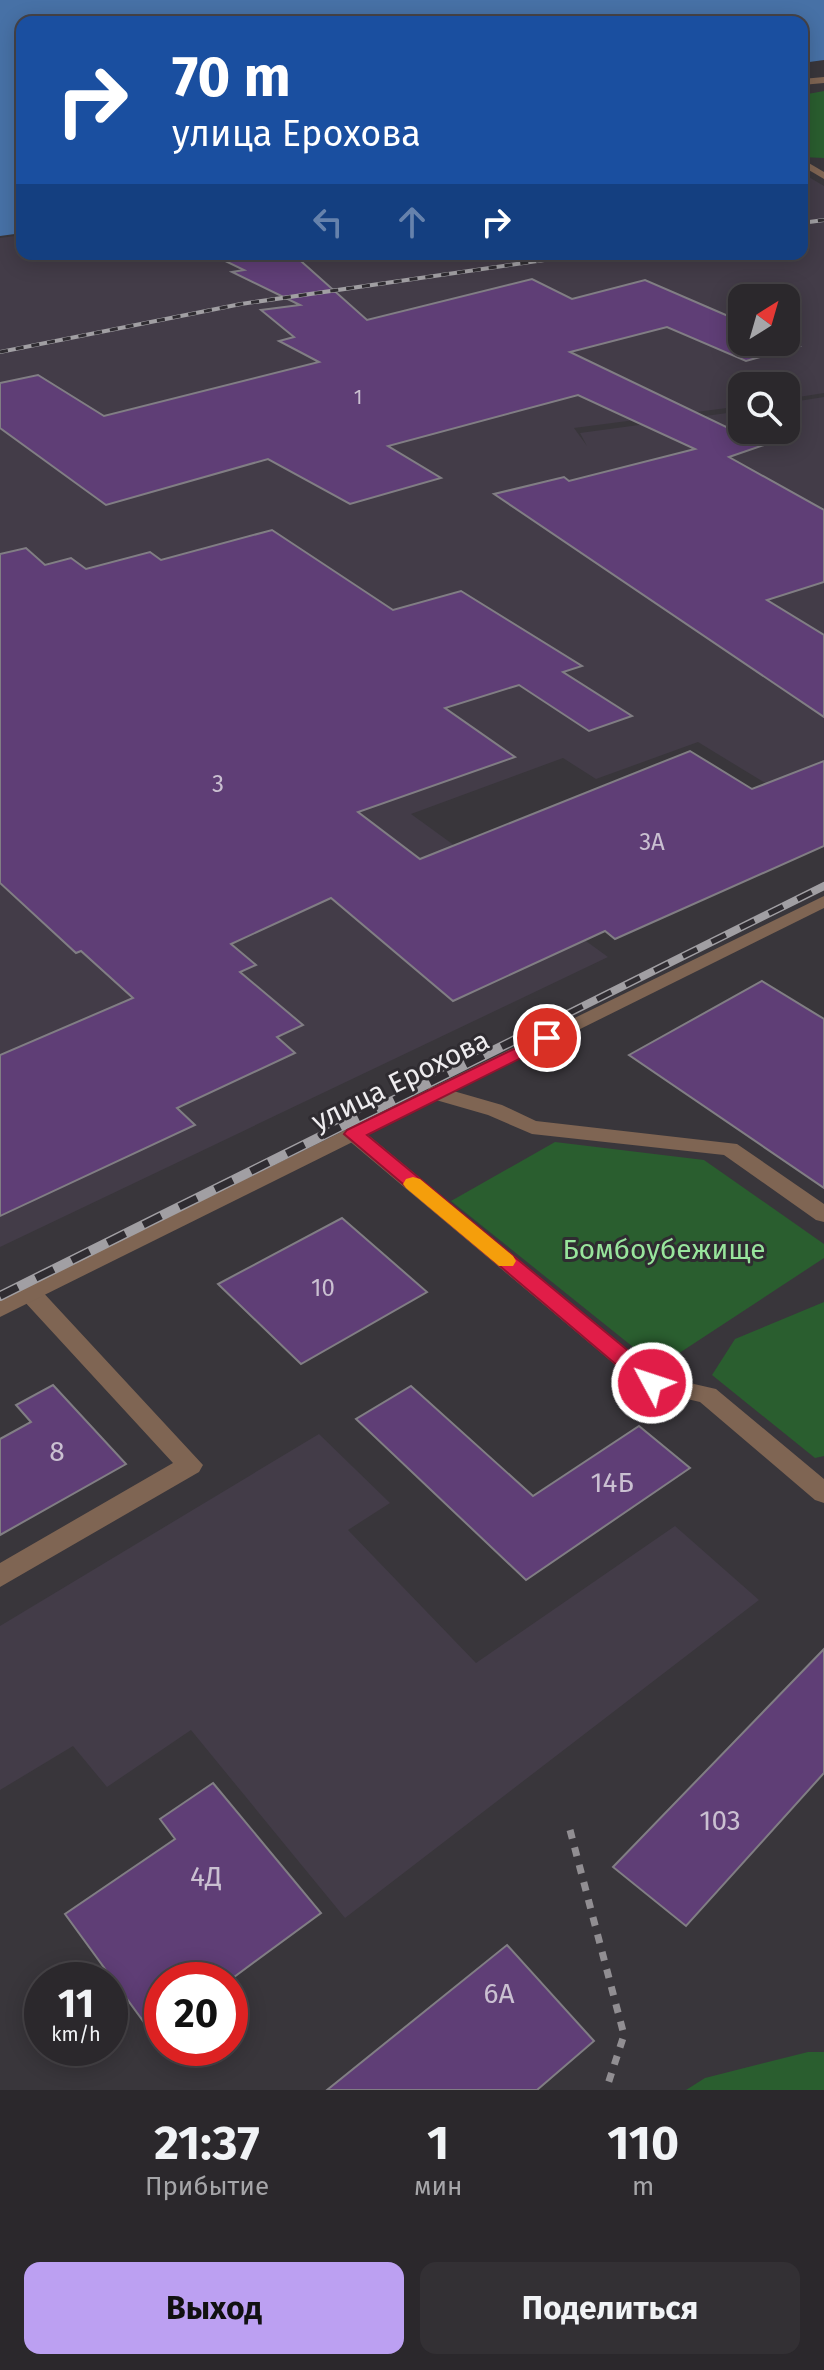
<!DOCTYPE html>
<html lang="ru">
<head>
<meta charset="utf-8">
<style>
  :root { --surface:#2b282c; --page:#333034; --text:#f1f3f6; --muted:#a6a6a9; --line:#474448; --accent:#bca0f2 }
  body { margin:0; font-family:"Fira Sans",sans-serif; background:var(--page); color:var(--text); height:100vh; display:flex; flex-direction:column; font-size:30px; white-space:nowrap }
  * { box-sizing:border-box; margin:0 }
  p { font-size:26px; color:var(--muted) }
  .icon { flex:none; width:44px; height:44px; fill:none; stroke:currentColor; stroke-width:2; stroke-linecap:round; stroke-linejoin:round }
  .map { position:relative; height:2090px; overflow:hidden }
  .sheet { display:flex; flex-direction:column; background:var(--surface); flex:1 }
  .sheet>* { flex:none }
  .banner { position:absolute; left:16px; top:16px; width:792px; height:244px; border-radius:16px; box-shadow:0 4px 20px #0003,0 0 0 2px var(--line); background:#1a4fa0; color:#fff; overflow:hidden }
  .needle { width:52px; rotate:37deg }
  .fabs { position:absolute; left:728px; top:284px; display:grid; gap:16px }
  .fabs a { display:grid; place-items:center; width:72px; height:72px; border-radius:16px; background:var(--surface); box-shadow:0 4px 20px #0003,0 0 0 2px var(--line); font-size:40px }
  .speed { position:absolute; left:24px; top:1962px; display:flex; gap:16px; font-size:40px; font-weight:700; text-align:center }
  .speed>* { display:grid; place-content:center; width:104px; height:104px; border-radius:50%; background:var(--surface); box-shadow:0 4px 20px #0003,0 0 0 2px var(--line); line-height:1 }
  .speed small { font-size:20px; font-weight:400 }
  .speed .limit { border:12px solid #d22; background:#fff; color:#111 }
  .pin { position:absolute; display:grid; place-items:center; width:68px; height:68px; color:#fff; margin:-34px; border:4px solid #fff; border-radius:50%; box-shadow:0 2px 8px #0007 }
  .me { position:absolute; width:88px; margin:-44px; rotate:310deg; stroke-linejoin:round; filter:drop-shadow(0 0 6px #0008) }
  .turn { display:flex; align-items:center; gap:28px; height:168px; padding:0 24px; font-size:36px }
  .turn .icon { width:104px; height:104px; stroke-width:2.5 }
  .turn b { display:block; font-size:56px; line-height:68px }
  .lanes { display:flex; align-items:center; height:76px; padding:0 24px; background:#0003; justify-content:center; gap:40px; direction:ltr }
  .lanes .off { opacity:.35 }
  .eta { display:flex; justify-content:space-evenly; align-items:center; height:136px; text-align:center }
  .eta b { font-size:48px; font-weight:700; line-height:56px }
  .button { display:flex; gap:16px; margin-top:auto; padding:16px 24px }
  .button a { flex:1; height:92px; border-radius:16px; background:var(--accent); color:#111; font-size:32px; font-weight:700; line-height:92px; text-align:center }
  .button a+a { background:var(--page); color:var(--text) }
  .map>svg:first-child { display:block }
</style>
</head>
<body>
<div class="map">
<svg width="824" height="2090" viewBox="0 0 824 2090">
  <rect width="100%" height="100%" fill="#39363b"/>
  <g fill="#433c48" fill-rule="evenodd">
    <path d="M802,173L824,186V393L786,399V386H742V406L574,428L587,446L580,433L742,411V430H786V403L824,397V819L698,742L596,779L563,758L411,814L608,957L0,1247V238L22,235V254H802ZM742,298H786V342H742Z"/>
    <path d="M319,1434L390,1503L348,1530L476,1663L675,1526L759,1600L345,1918L191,1730L107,1787L73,1746L0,1790V1626Z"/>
  </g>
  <g fill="#2a5e2f">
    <path d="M824,91V158L802,157V95Z"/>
    <path d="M555,1142L704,1160L824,1244V1258L658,1367L451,1201Z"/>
    <path d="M824,1302V1456L815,1458L712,1375L735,1339Z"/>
    <path d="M808,2052H824V2090H686L705,2078Z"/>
  </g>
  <path fill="#4771a6" d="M0,0H824V60L802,63V22H22V233L0,236Z"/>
  <g fill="#5f3e76" stroke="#817e84" stroke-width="2">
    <path d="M211,254H293L367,320L532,279L572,299L645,280L742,322V342L786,341L799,346L746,361L667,327L570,352L764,445L729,457L824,510V582L767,600L824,635V717L494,494L564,477L569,481L695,449L578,395L388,446L441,478L350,504L268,459L106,505L0,428V383L38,375L104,416L319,362L279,341L294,337L261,310L300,305L232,272L244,270Z"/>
    <path d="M272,530L393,610L461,591L582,666L563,672L632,716L589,731L519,685L445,708L515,757L358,812L420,859L690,751L752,789L824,761V846L615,939L605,931L453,1001L331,898L231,944L256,965L240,972L303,1025L277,1037L295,1053L177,1108L195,1125L0,1216V1055L133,998L81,951L76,953L0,883V554L26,548L45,565L71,558L86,569L150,552L161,560Z"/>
    <path d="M762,981L824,1019V1188L629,1055Z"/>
    <path d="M342,1218L427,1292L301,1364L218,1284Z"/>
    <path d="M53,1385L126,1464L0,1535V1439L31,1422L16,1405Z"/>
    <path d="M411,1386L533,1496L639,1426L690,1468L526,1580L356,1419Z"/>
    <path d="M824,1649V1773L686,1926L613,1867Z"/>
    <path d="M213,1783L321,1913L230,1980H162V2047L65,1914L175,1839L160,1819Z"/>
    <path d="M507,1945L594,2041L537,2090H327Z"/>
  </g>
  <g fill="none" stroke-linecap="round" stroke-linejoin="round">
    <path stroke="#918e92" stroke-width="7" stroke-dasharray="9 9" stroke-linecap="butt" d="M570,1830L624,2035L606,2090"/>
    <g fill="#7f6553" fill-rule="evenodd">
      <path d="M436,1086L502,1105L536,1121L737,1144L824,1204V1222L816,1220L724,1155L532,1134L488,1115L429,1098L426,1093L429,1088Z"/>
      <path d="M354,1127L361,1129L659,1376L716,1389L824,1479V1503L815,1500L700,1402L644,1389L347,1139L343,1134Z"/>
      <path d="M31,1286L39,1288L203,1465L199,1472L0,1587V1563L173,1463L23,1300L20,1294L23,1288Z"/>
    </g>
    <g fill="#7f6553" fill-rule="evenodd">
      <path d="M824,77V83L802,85V79Z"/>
      <path d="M802,159L824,172V179L802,166Z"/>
      <path d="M824,896V908L0,1317V1299Z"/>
    </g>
    <g stroke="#a19fa3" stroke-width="4">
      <g id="rail-far2">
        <path d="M802,223L824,220"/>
        <path d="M0,352L241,304L586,254"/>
      </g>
    </g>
    <g stroke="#a19fa3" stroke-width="8">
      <path id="rail-far1" d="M511,1042L824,886"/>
    </g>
    <g stroke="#a19fa3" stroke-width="10">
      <path id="rail" d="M0,1296L515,1040"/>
    </g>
    <use href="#rail-far2" stroke="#2f2c31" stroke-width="3" stroke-dasharray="8" stroke-linecap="butt"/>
    <use href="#rail-far1" stroke="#2f2c31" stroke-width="5" stroke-dasharray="16" stroke-linecap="butt"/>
    <use href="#rail" stroke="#2f2c31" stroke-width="7" stroke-dasharray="20" stroke-linecap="butt"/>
  </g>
  <path fill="#e11d48" stroke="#92132f" stroke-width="2" d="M547,1033L553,1034L556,1038L553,1042L367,1135L660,1377L663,1383L660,1389H645L344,1134L347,1130Z"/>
  <path fill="#f59e0b" d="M413,1177L420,1179L513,1256L516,1261L513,1266H499L406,1188L403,1184L406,1179Z"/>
  <g text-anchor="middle" stroke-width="6" stroke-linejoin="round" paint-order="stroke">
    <g font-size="20" fill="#cac0d1">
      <text x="358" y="404">1</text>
    </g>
    <g font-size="24" fill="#cac0d1">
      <text x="218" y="792">3</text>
      <text x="652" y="850">3А</text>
      <text x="323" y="1296">10</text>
    </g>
    <g font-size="28" fill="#eeecef" stroke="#2f2c31">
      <text transform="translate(400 1080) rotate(-26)" y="10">улица Ерохова</text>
    </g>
    <g font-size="28" fill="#98e59c" stroke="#2f2c31">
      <text x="664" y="1259">Бомбоубежище</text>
    </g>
    <g font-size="28" fill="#cac0d1">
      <text x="57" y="1461">8</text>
      <text x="612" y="1492">14Б</text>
      <text x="720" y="1830">103</text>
      <text x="206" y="1886">4Д</text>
      <text x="499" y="2003">6А</text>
    </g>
  </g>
</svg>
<div class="fabs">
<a><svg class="needle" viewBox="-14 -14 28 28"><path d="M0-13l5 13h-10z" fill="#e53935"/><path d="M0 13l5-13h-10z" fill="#a6a6a9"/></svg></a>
<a><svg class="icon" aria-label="search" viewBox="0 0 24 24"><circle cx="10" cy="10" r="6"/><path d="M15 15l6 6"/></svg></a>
</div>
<div class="speed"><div>11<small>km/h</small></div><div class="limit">20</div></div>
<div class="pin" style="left:547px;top:1038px;background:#d93025"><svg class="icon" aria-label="arrive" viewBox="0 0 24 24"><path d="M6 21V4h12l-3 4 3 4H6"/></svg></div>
<svg class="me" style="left:652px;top:1383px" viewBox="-20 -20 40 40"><circle r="17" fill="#e11d48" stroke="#fff" stroke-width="3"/><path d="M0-11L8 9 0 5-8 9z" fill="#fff"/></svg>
<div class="banner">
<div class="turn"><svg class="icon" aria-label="right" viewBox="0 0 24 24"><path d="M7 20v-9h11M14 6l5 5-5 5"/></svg><div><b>70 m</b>улица Ерохова</div></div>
<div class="lanes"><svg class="icon off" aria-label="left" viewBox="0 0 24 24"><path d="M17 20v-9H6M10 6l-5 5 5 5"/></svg><svg class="icon off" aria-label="ahead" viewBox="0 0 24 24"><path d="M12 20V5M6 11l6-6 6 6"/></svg><svg class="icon" aria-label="right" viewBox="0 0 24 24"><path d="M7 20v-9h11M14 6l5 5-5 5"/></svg></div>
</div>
</div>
<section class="sheet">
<div class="eta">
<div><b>21:37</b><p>Прибытие</p></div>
<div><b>1</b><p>мин</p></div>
<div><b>110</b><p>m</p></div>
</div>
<div class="button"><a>Выход</a><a>Поделиться</a></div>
</section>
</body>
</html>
